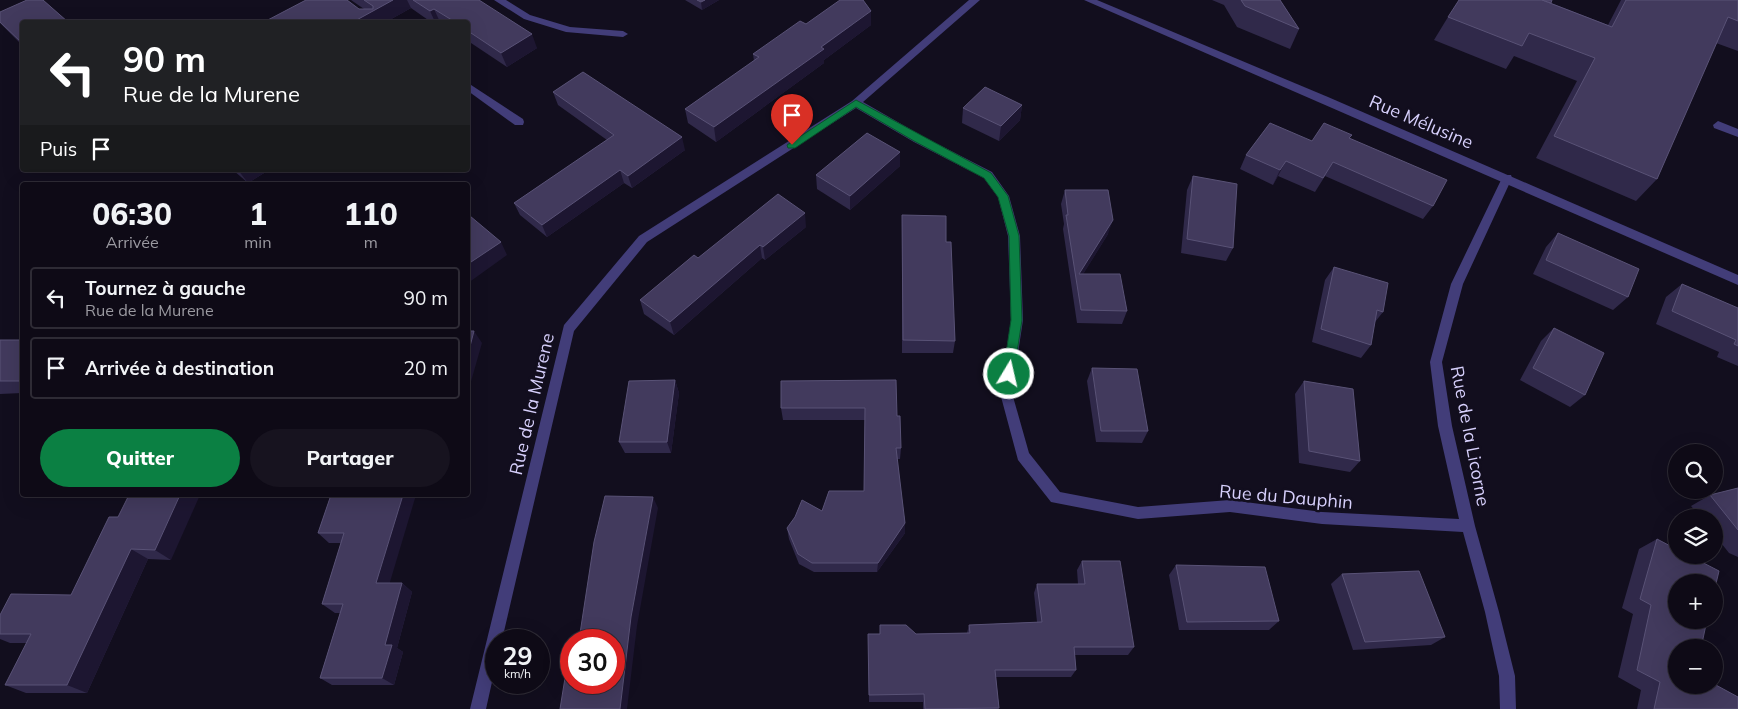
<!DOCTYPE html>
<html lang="fr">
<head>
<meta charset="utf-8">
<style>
  :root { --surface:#0e0a16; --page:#17131f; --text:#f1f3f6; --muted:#9b9aa1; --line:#2e2b35; --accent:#0b8043 }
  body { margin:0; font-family:Mulish,sans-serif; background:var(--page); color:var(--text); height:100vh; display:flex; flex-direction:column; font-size:19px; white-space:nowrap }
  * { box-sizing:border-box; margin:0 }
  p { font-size:16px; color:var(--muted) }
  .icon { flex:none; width:28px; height:28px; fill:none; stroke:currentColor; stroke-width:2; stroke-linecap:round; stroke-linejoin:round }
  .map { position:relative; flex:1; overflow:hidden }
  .side { position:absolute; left:20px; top:182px; width:450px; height:315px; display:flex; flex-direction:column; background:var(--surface); border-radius:5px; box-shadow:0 5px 20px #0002,0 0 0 1px var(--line) }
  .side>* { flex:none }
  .banner { position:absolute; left:20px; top:20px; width:450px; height:152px; border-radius:5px; box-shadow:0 5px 20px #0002,0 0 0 1px var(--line); background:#202124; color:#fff; overflow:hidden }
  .buttons { position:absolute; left:1668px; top:444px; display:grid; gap:10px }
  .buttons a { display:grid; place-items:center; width:55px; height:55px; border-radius:50%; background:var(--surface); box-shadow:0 5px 20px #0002,0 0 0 1px var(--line); font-size:25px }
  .speed { position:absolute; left:485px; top:629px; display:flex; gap:10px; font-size:25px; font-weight:700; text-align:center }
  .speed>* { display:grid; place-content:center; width:65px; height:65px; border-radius:50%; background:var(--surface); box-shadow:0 5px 20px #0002,0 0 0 1px var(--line); line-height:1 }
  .speed small { font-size:12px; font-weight:400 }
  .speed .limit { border:8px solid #d22; background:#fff; color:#111 }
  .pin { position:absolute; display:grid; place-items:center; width:42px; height:42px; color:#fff; margin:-51px -21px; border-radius:50% 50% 50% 0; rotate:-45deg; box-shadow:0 0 5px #0007 }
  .pin .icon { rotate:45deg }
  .me { position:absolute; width:55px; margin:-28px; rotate:9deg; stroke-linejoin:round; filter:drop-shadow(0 0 4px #0008) }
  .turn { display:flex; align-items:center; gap:18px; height:105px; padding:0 20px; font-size:22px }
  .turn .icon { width:65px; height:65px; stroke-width:2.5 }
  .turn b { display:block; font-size:35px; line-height:42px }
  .then { display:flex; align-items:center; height:48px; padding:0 20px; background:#0003; gap:10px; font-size:19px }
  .eta { display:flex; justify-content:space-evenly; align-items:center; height:85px; text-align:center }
  .eta b { font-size:30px; font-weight:800; line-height:35px }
  .action { display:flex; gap:10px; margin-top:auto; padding:10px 20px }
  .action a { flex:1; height:58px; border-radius:30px; background:var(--accent); color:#fff; font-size:20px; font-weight:800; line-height:58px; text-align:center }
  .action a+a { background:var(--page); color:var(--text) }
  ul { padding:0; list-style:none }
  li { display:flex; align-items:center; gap:15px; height:62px; margin:0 10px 8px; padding:0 10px; border:2px solid var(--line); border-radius:5px }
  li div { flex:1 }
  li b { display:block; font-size:19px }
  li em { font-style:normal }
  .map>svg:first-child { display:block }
</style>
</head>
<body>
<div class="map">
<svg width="1738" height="709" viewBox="0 0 1738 709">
  <rect width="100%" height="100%" fill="#120e1e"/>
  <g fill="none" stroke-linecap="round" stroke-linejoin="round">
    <g fill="#423d79" fill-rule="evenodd">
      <path d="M494,0H506L530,15L570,27L623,31L628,34L623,37L566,32L524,19Z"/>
      <path d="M468,83L523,119L524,122L523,125H515L468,91Z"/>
      <path d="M1718,121L1738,129V137L1714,128L1713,125Z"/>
    </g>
    <path fill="#423d79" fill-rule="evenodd" d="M969,0H980L863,102L922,136L992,172L1009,196L1020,236L1023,320L1012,393L1029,453L1060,492L1138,507L1230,500L1322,512L1459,519L1438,426L1430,362L1451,284L1502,178L1503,175H1511L1512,178L1463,284L1442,362L1452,426L1475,526L1499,612L1515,676L1516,709H1500L1499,676L1485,612L1463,532L1322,524L1230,512L1138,519L1051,502L1018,460L1000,393L1011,320L1008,236L998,197L984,178L914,142L856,108L647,242L574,331L502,640H496V664L486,709H470L564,325L639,236L852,101Z"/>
    <path fill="#423d79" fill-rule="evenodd" d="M1084,0H1097L1328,97L1738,275V285Z"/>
  </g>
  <g fill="#30294a">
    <path d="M351,0H479L537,48L507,67L468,41V22H431L411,8L386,22H264L364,9Z"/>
    <path d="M685,0H719L702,10Z"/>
    <path d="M1212,0H1280L1299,29L1290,49L1237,27L1224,5Z"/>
    <path d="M1621,0H1738V51L1716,43L1657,179L1636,201L1536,158L1577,81L1514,56L1506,69L1434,40L1448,17L1551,3L1608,25Z"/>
    <path d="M0,12L22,22V45L0,23Z"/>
    <path d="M806,24L871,25L824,60V63L716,142L688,123L685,109L754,61L753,54Z"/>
    <path d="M553,92L685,150L632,188L624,183L547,237L520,215L514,203L607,140L558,105Z"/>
    <path d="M1022,105L1020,120L999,141L962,123L963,108Z"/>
    <path d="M1350,138L1433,206L1423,219L1325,176L1315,192L1278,176L1273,185L1240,169L1246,155L1312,141Z"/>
    <path d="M900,166L850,210L817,189L816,175Z"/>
    <path d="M233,170H269L248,183Z"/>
    <path d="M1193,176L1233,248L1226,261L1181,253L1187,190Z"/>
    <path d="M1065,190L1108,234L1083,274L1127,311L1122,324L1077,323L1063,229L1064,224L1061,204Z"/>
    <path d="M902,215L946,242L955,341L953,353H902Z"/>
    <path d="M806,227L765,260L762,258L674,335L644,314L640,300L698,258Z"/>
    <path d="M1558,233L1628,297L1613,310L1533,274L1546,247Z"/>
    <path d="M1334,267L1383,312L1375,322L1371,345L1361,358L1312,342L1325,280Z"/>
    <path d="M1682,284L1738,308V366L1717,357L1719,352L1656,324L1666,297Z"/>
    <path d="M1554,328L1585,395L1570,407L1520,380L1541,341Z"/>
    <path d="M0,340H22V393L0,394Z"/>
    <path d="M1092,368L1148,431L1142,443L1096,442L1087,381Z"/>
    <path d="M675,380L679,393L671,453H625L619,442Z"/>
    <path d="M781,381L897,416L901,448L900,459H897L905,523V533L877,572H814L799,564L789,539L787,528L822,511L864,491L865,420H783L781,408Z"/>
    <path d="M1304,381L1360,461L1350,472L1299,463L1295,394Z"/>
    <path d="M1738,488V557L1729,553L1714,534V518H1701L1691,506L1710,495Z"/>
    <path d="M331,495L390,583H402L412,592L397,648L403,652L394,685H332L320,678L340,613H335L322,604L341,543H329L318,533Z"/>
    <path d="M118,517L171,560L148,559L87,693H26L5,685L27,643H10L0,639V615L71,595Z"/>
    <path d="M1657,539L1676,685L1738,709H1637L1641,690L1618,677L1633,614L1622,608L1639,549Z"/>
    <path d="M1082,561L1134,647L1128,655H1075L1076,670L1071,677H996L999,708L998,709H923V702H869L868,634H880V625L916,634L967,633L969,625L1037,622L1034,593L1037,584H1078L1077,570Z"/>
    <path d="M1176,565L1279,621L1269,630H1179L1169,575Z"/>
    <path d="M1342,574L1445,637L1431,645L1353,650L1331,584Z"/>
  </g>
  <g fill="#1d1631">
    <path d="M393,0H407L411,8L386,22H353Z"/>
    <path d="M705,0H719L702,10L701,2Z"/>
    <path d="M434,9L440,22H435L430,11Z"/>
    <path d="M871,11V25L824,60V63L716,142L714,127Z"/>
    <path d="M532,34L537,48L507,67L501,53Z"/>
    <path d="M1022,105L1020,120L999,141L1001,126Z"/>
    <path d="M682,137L685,150L632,188L628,176Z"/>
    <path d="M900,152V166L850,210V196Z"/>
    <path d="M1286,161L1278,176L1273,185L1280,170Z"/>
    <path d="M238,170H269L248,183Z"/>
    <path d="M620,170L624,183L547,237L542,225Z"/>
    <path d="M805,213L806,227L765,260L763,247Z"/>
    <path d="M1113,220L1108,234L1077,284L1079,274Z"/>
    <path d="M501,242L507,255L468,283V264Z"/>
    <path d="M760,245L762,258L674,335L670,322Z"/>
    <path d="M474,331L482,343L468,392V354Z"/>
    <path d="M675,380L679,393L671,453L667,442Z"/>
    <path d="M180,495H200L171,560L155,550Z"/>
    <path d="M403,495H416L387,592L376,583Z"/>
    <path d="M653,497L658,508L637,626L627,709H620L631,617Z"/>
    <path d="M905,523V533L877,572L878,563Z"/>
    <path d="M131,549L148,559L87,693L67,685Z"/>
    <path d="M402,583L412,592L397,648L403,652L394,685L382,678L385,645Z"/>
  </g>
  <g fill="#423a5d" stroke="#595276">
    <path d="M27,0H43L68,22H22V43L0,22V12Z"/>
    <path d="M306,0H347L359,9H373V6L364,0H393L353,22H264Z"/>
    <path d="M413,0H479L532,34L501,53L468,31V22H455L434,9L430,11Z"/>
    <path d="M697,0H705L701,2Z"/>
    <path d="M840,0H863L871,11L821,47L824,49L714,127L685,109L759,57L753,54L800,21L806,24Z"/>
    <path d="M1241,0H1280L1299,29L1245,6Z"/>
    <path d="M1459,0H1542L1612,27L1626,0H1738V21L1728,17L1657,179L1554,136L1595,58L1529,33L1522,46L1448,17Z"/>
    <path d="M1542,0H1552L1551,3Z"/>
    <path d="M583,72L682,137L628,176L620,170L542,225L514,203L614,135L553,92Z"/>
    <path d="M985,87L1022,105L1001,126L963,108Z"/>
    <path d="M1270,123L1312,141L1324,123L1352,135L1349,138L1447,180L1433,206L1333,162L1323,178L1286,161L1280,170L1246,155Z"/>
    <path d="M867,133L900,152L850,196L816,175Z"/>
    <path d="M1193,176L1237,184L1233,248L1187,239Z"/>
    <path d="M1065,190H1108L1113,220L1079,274H1120L1127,311L1081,310L1066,215H1068Z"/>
    <path d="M778,194L805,213L763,247L760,245L670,322L640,300L694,255L698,258Z"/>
    <path d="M902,215L946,216V242H951L955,341L903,340Z"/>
    <path d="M470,216L501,242L468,264V218Z"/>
    <path d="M1558,233L1639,269L1628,297L1546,260Z"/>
    <path d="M1334,267L1388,283L1383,312L1377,310L1371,345L1321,329Z"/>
    <path d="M1682,284L1738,308V346L1734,344L1736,340L1672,311Z"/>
    <path d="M1554,328L1604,353L1585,395L1533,368Z"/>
    <path d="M468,331H474L468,354Z"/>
    <rect x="0" y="340" width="22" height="41"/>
    <path d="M1092,368L1137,369L1148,431H1101Z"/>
    <path d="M675,380L667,442H619L629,381Z"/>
    <path d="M896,380L897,416H900L901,448H896L905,523L878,563H812L798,554L787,528L795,517L802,500L822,511L829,491H864L865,408H781V381Z"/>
    <path d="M1304,381L1353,389L1360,461L1309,451Z"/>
    <path d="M1738,488V530L1710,495Z"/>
    <path d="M129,495H180L155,550L131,549L67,685H5L31,634H0V615L11,594L71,595L109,517H118Z"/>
    <path d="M331,495H403L376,583H402L385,645H392L382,678H320L343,604H322L344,533H318Z"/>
    <path d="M605,496L653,497L631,617L620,709H560L565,678H571V682H614V640H579L594,542Z"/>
    <path d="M1657,539L1676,549V555H1688L1719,571L1714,592V582H1676V620H1707L1701,648H1676V685H1714V684L1738,697V709H1654L1660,682L1637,670L1651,605L1640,599Z"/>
    <path d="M1082,561H1120L1134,647H1074L1076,670H995L999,708L925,709L924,694L869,695L868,634H880V625H906L916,634L970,633L969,625L1042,622L1037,584H1085Z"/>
    <path d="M1176,565L1265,567L1279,621L1187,622Z"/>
    <path d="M1419,571L1445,637L1365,642L1342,574Z"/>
  </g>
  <path fill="#0b8043" stroke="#07532c" d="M856,100L991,173L1008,196L1019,236L1022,320L1013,378H1005L1003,374L1011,320L1009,236L998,197L984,178L914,141L856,107L795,148H788L787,145Z"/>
  <g text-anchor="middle" stroke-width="5" stroke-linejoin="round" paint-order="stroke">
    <g font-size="18" fill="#d6cffb" stroke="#120e1e">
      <text transform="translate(1421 122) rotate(23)" y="6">Rue Mélusine</text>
      <text transform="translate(532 404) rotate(-77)" y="6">Rue de la Murene</text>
      <text transform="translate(1470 436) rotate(79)" y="6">Rue de la Licorne</text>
      <text transform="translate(1286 497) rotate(5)" y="6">Rue du Dauphin</text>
    </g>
  </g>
</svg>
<div class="buttons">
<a><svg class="icon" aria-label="search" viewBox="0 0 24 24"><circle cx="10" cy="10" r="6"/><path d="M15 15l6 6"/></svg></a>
<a><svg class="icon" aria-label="layers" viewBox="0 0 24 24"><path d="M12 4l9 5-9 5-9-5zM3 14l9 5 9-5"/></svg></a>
<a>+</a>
<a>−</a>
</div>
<div class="speed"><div>29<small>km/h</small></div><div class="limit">30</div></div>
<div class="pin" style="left:792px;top:145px;background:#d93025"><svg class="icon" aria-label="arrive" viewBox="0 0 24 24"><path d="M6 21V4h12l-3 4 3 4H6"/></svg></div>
<svg class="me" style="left:1009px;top:374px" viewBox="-20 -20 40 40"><circle r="17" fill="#0b8043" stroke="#fff" stroke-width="3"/><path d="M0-11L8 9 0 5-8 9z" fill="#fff"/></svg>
<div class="banner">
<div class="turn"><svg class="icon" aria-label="left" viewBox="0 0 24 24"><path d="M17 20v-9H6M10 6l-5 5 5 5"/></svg><div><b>90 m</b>Rue de la Murene</div></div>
<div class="then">Puis<svg class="icon" aria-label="arrive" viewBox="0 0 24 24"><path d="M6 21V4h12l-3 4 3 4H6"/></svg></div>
</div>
<section class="side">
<div class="eta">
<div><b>06:30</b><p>Arrivée</p></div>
<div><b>1</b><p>min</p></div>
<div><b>110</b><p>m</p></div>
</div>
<ul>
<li><svg class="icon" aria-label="left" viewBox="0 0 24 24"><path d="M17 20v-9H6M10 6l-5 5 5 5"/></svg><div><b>Tournez à gauche</b><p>Rue de la Murene</p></div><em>90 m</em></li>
<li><svg class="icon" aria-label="arrive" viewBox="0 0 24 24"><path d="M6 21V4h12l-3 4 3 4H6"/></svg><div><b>Arrivée à destination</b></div><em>20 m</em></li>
</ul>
<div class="action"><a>Quitter</a><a>Partager</a></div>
</section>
</div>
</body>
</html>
